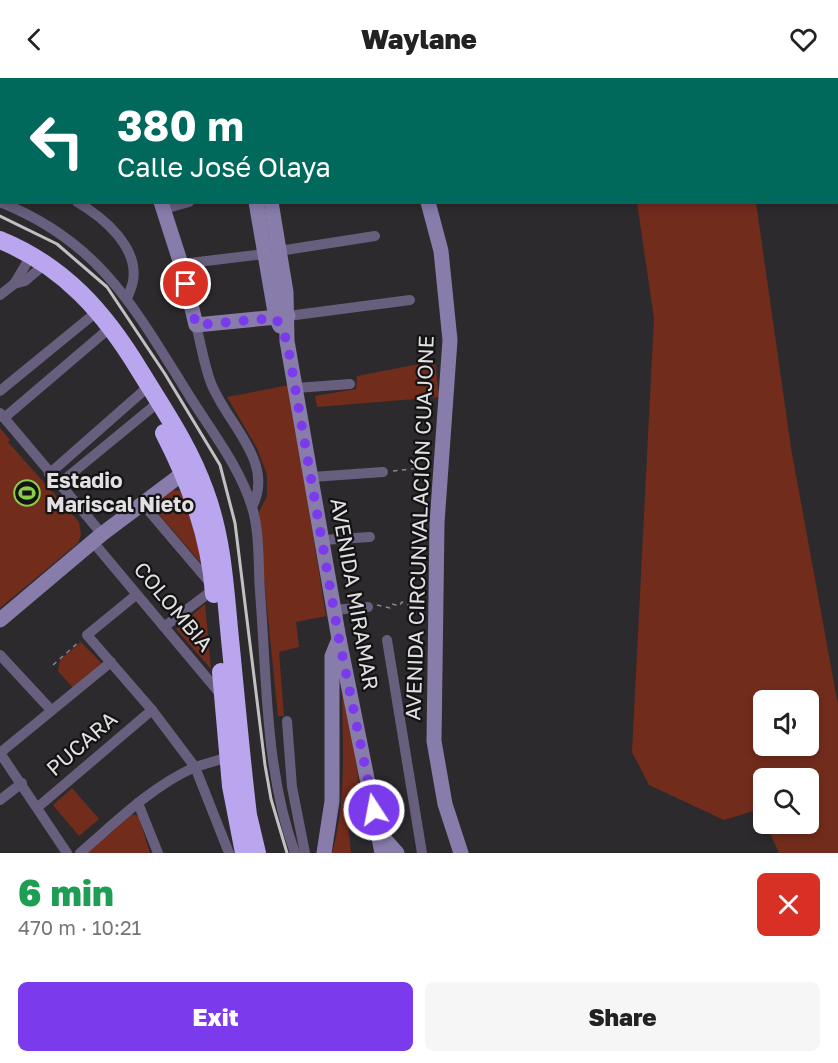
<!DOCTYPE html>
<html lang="en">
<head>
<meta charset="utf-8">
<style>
  :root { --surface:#fff; --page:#f6f6f6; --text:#222; --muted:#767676; --accent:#7c3aed }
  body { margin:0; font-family:"Golos Text",sans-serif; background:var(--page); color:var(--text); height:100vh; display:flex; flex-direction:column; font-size:22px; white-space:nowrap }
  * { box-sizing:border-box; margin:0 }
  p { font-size:20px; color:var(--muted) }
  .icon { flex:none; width:33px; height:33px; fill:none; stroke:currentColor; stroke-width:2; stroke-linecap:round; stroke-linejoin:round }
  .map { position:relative; height:775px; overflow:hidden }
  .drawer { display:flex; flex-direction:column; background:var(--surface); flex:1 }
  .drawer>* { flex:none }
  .hud { position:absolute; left:0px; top:0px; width:838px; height:126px; box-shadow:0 3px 9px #0003; background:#00695c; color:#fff; overflow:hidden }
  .controls { position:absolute; left:753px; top:612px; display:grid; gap:12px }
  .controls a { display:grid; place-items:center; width:66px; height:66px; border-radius:9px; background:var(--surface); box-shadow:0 3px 9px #0003; font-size:30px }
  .pin { position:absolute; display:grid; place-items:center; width:51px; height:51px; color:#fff; margin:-26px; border:3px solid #fff; border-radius:50%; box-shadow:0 2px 6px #0007 }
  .me { position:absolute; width:66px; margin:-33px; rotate:349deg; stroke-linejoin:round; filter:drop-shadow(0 0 4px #0008) }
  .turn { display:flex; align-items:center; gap:21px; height:126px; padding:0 18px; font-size:27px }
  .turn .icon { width:78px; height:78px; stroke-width:2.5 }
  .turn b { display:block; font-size:42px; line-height:51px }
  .round { display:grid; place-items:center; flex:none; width:63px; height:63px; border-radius:9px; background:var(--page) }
  .head { display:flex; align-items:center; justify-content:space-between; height:102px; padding:0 18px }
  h1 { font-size:36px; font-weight:800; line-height:45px; color:#1e9e55 }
  .cta { display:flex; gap:12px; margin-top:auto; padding:12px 18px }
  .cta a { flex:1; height:69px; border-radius:9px; background:var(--accent); color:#fff; font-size:24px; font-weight:800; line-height:69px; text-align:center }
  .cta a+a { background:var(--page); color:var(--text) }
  header { display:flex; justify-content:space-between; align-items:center; height:78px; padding:0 18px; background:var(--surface); font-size:27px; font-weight:800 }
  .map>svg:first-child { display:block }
</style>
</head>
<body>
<header><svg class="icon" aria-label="back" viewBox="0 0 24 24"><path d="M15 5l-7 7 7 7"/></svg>Waylane<svg class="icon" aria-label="heart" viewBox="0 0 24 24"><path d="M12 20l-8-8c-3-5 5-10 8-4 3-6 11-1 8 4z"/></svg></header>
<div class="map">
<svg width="838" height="775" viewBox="0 0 838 775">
  <rect width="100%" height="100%" fill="#2d2a2d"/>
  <g fill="#722c1c" fill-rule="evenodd">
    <rect x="631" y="0" width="105" height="1"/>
    <path d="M637,125H756L791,370L838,627V775H779L766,746H808V700H764L763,739L760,731L724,742L649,707L632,674L654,240ZM764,622H808V668H764Z"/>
    <path d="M435,283L439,319L317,329L315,318L356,311L357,298Z"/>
    <path d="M289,307L326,538L296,544L299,569L279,574L284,638H278L259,452V434L267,418V397L257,370L227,319Z"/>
    <path d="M0,350L10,362L8,364L79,444L81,456L78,465L0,530Z"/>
    <path d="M169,412L182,413L200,472L201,485L151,427Z"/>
    <path d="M205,526L211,591L176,551Z"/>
    <path d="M81,564L103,587L74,611L58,593L60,582Z"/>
    <path d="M342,600L364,734L347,736L351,775H332C348,719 342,658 342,600Z"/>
    <path d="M72,710L99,741L79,758L53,727Z"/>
    <path d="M131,737H136L139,740L150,775H87Z"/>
  </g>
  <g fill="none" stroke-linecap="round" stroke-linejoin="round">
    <g stroke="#8a878a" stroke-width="1.5" stroke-dasharray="4.5 4.5" stroke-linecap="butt">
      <path d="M393,393L430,389"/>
      <path d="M377,527L390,530L392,526L399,528L402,524L408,527L411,523L419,528L423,522"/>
      <path d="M53,587L80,563"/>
    </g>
    <g stroke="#675f7d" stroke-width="10">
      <path d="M126,2L127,0"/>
      <path d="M216,2L218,0"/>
      <path d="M0,43L2,41"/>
      <path d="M0,84L2,85"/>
      <path d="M0,124C103,165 136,233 192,322C213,355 240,390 252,429C260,455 258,487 260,514C267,601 265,693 295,775"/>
      <path d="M77,124C103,139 139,169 133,203C132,209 129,215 127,221"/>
      <path d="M164,131L189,124"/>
      <path d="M279,173L375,158"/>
      <path d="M181,186L265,176"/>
      <path d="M14,206L31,178"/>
      <path d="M0,217L14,206L25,203L45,186"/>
      <path d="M288,238L410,222"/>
      <path d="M196,247C201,266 204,287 211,305C226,345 276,384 252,429"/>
      <path d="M296,310L350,306"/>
      <path d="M0,313L99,232"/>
      <path d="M0,335L102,456"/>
      <path d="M4,340L112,248"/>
      <path d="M49,396L149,308"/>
      <path d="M312,399L383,394"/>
      <path d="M59,406L160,323"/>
      <path d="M143,426L211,506"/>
      <path d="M323,462L370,459"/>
      <path d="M93,464L222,618"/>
      <path d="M136,517L87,557L152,632L195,689L232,678"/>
      <path d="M334,532L368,529"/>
      <path d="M164,549L214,511"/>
      <path d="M387,562L422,775"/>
      <path d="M0,577L51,632"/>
      <path d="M287,643L292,709L305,775"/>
      <path d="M0,722L22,705"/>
      <path d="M138,725L158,775"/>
      <path d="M38,729L152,632"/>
      <path d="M67,775L0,675L111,584"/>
      <path d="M80,775C116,744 152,708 195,689L229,775"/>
    </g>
    <g stroke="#887cab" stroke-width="15">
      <path d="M30,0L32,2"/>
      <path d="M237,0V2"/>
      <path d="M247,0L248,2"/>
      <path d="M389,0V2"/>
      <path d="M161,124L181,186L196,247L288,238"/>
      <path d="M256,124L276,240L280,248"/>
      <path d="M271,124L286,214L287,263L339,561L382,775"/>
      <path d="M428,124L441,173L450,262L437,445L434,663L445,726L461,775"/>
      <path d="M0,542L102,456L190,390"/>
      <path d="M379,755L397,775"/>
      <path d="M324,775L332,723V578L339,561"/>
    </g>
    <g stroke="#baa6ef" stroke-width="18">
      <path d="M0,162C64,188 105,235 140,293C164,332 190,370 205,413C223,461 225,511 230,561C236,620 241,679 248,737L257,775"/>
      <path d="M164,355C190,406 210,458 214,516"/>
      <path d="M221,594L231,708L244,775"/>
    </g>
    <path stroke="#c2c0c2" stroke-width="3" d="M0,138L57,166L107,209L165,296L220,387L235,445L265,687L271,721L287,775"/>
  </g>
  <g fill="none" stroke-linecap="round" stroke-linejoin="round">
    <path stroke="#7c3aed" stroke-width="10" stroke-dasharray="0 18" d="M186,206L196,247L276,240L287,263L339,561L374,732"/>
  </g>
  <defs>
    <g id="stadium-ring" transform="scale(1.35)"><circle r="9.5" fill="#141314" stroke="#8ace48" stroke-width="1.5"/><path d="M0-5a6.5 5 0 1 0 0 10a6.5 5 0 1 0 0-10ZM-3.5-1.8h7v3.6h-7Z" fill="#8ace48"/></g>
  </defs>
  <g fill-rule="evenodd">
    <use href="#stadium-ring" x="27" y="415"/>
  </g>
  <g text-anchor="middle" stroke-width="4.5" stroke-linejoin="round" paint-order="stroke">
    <g font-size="21" font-weight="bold" fill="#e2e0e2" stroke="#141314" text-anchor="start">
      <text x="46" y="410">Estadio<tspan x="46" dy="24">Mariscal Nieto</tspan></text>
    </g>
    <g font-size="21" fill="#e2e0e2" stroke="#141314">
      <text transform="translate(420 450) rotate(-88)" y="7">AVENIDA CIRCUNVALACIÓN CUAJONE</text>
      <text transform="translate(354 516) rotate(80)" y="7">AVENIDA MIRAMAR</text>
      <text transform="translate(173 529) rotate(50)" y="7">COLOMBIA</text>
      <text transform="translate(82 666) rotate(-41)" y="7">PUCARA</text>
    </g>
  </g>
</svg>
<div class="controls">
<a><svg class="icon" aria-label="sound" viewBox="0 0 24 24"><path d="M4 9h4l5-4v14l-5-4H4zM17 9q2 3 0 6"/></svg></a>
<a><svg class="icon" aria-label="search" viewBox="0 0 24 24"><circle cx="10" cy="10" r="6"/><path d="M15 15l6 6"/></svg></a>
</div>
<div class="pin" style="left:186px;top:206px;background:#d93025"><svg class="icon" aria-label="arrive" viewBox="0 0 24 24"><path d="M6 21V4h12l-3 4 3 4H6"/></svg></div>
<svg class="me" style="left:374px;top:732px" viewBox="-20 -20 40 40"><circle r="17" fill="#7c3aed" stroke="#fff" stroke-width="3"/><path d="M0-11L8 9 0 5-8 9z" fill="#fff"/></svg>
<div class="hud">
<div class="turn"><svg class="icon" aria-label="left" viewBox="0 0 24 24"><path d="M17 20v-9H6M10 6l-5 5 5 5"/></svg><div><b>380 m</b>Calle José Olaya</div></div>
</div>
</div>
<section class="drawer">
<div class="head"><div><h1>6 min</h1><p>470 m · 10:21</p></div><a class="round" style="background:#d93025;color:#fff"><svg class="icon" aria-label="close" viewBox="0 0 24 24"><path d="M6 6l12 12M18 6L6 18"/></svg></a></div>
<div class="cta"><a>Exit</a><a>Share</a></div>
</section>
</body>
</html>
